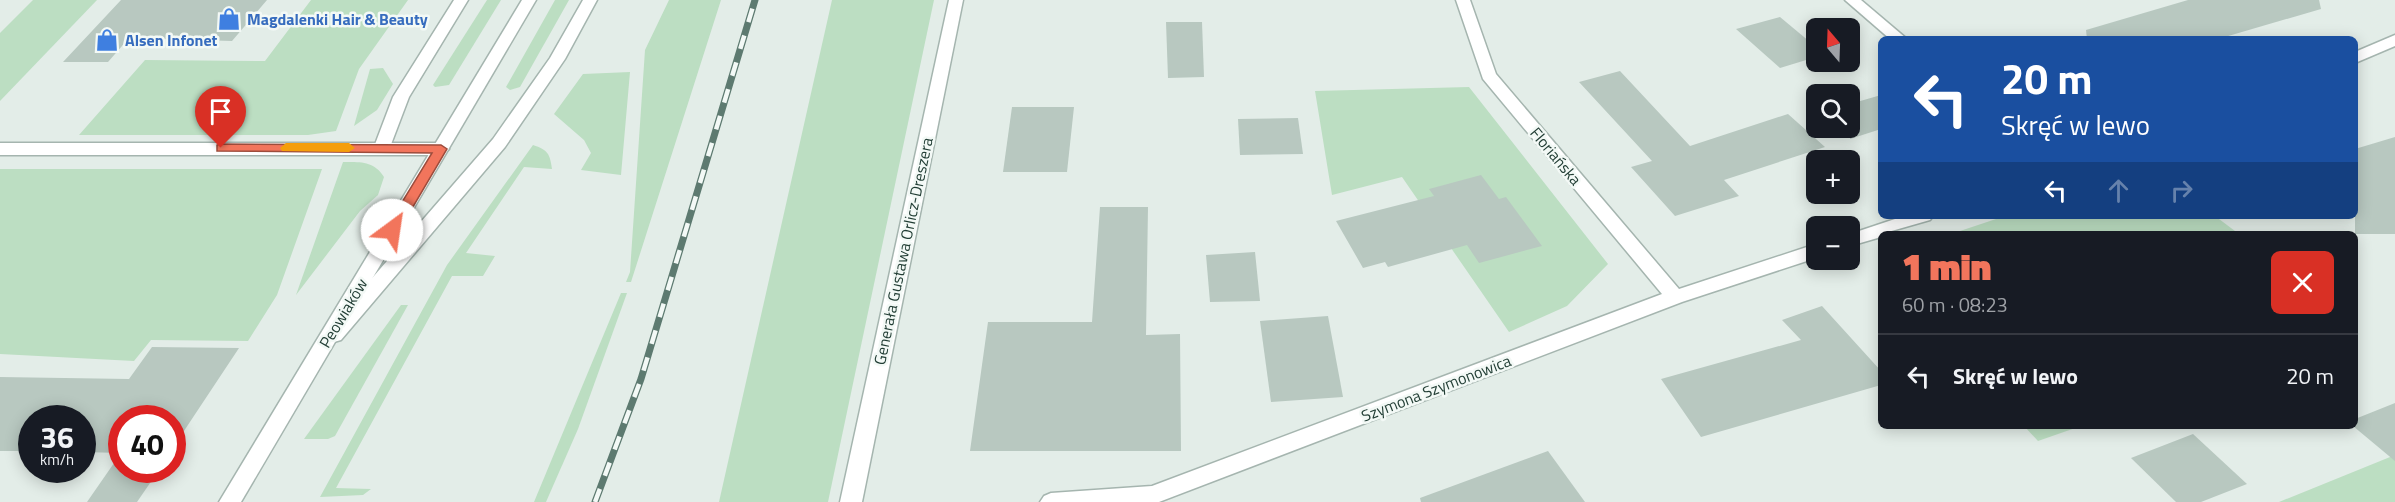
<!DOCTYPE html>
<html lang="pl">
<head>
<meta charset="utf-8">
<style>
  :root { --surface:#171b24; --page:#20242c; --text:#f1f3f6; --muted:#9ea1a6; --line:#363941; --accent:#f2755c }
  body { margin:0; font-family:"Titillium Web",sans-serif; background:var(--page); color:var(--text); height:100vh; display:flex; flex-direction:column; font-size:22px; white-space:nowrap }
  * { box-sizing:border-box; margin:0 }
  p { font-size:20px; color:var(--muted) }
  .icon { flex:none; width:33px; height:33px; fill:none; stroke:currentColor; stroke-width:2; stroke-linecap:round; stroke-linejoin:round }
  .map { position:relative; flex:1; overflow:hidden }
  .details { position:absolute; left:1878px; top:231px; width:480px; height:198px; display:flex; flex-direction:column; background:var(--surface); border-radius:9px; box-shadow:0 3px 15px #0003 }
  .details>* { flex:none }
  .top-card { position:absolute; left:1878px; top:36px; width:480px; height:183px; border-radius:9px; box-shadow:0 3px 15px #0003; background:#1a4fa0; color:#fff; overflow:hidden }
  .needle { width:39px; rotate:341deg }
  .fabs { position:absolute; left:1806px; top:18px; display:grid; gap:12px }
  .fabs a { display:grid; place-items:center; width:54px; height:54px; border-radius:9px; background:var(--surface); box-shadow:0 3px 15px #0003; font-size:30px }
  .speed { position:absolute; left:18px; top:405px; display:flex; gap:12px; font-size:30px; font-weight:700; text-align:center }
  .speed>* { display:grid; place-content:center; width:78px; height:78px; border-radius:50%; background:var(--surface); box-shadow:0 3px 15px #0003; line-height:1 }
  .speed small { font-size:15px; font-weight:400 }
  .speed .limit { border:9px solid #d22; background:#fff; color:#111 }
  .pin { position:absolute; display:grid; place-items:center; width:51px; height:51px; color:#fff; margin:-62px -26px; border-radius:50% 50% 50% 0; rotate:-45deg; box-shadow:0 0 6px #0007 }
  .pin .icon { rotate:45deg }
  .me { position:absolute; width:66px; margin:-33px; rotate:31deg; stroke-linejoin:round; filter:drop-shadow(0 0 4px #0008) }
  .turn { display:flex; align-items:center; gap:21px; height:126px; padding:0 24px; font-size:27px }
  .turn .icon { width:78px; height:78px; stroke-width:2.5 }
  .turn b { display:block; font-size:42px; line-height:51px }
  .lanes { display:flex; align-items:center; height:57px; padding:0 24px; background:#0003; justify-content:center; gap:30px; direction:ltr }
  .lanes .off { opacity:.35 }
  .round { display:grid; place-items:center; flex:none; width:63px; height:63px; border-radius:9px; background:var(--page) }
  .headline { display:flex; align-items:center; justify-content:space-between; height:102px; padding:0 24px }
  h1 { font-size:36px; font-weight:800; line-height:45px; color:var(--accent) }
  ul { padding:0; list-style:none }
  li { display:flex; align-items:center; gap:18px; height:84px; padding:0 24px; border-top:2px solid var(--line) }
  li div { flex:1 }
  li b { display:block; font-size:22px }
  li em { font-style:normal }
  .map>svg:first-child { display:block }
</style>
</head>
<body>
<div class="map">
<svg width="2395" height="502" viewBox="0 0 2395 502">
  <rect width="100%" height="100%" fill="#e3ede8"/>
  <g fill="#bcdec2">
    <path d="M33,0H97L0,101V33Z"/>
    <path d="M311,0H408L359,69L336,131L308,135H79L145,60L265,61Z"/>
    <path d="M487,0H501L449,85L435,87L433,85Z"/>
    <path d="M555,0H569L520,87L510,90L506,87Z"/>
    <path d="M669,0H721L631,282H626L630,272L645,50Z"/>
    <path d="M832,0H934L828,502H719Z"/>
    <path d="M383,68L393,84L377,110L354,126L370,69Z"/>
    <path d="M630,72L621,175L581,170L591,153L584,140L554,114L583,74Z"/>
    <path d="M1469,87L1608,264L1567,306L1509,332L1402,177L1332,195L1315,91Z"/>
    <path d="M533,145C548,150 550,154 552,169L524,167L466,253L495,256L483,276H452L336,488L371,489L363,495L320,497L447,265Z"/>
    <path d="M343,162C361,162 374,161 384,177L378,195L360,211L296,295Z"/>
    <path d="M0,169H322L277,295L248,341L151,340L134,361L0,354Z"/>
    <path d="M2005,216H2215L2239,234H1951Z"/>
    <path d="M621,293H627L578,429L546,502H534Z"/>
    <path d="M401,305H408L335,436L328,439H304Z"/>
    <path d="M2024,426H2081L2038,441Z"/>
    <path d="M2395,455V502H2279Z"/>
  </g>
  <g fill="#b8c8c0">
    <path d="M121,0H267L232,41L129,38L108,62H63Z"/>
    <path d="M2188,0H2319L2321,9L2218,39H2087L2086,30Z"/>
    <path d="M1780,17L1816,47V57L1780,68L1736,29Z"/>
    <path d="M1166,22H1202L1204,77L1168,78Z"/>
    <path d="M1620,71L1690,146L1788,114L1825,147L1724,180L1739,196L1675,216L1631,167L1652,161L1579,82Z"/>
    <path d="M1881,95V129L1850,139V104Z"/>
    <path d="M1012,107H1074L1067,172H1003Z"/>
    <path d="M1298,118L1303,154L1240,155L1238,119Z"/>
    <path d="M2395,137V234H2355V149Z"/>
    <path d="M1481,175L1499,199L1506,197L1542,246L1479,263L1467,245L1388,267L1385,262L1363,268L1336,221L1434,196L1429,189Z"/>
    <path d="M1100,207H1148L1146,335L1180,334L1181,451H970L988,322H1092Z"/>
    <path d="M1255,252L1260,301L1210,302L1206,255Z"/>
    <path d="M1822,306L1881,371V385L1701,437L1661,379L1801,340L1782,320Z"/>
    <path d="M1328,316L1343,397L1271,402L1260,321Z"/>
    <path d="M152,347L239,348L172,449V418H122V470H159L137,502H87L121,453L82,452V418H32V451H0V377L129,379Z"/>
    <path d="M2395,403V461L2353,426L2355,419Z"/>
    <path d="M2193,434L2247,484L2201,502H2176L2131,458Z"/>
    <path d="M1548,451L1585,502H1421L1420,498Z"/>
  </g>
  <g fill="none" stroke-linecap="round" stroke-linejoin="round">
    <g stroke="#a5b5af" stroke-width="3">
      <g id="service">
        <path d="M454,0H468L409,97L390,147L382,153L376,151L374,147L393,97Z"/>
        <path d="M583,0H597L565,59L505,147L341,340L334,342L327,340L324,335L327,330L493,139L550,58Z"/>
      </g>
    </g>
    <g stroke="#a5b5af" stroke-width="3">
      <g id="minor">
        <path d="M949,0H963L862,502H840Z"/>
        <path d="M1456,0H1470L1496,74L1679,289L1816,244V258L1682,302L1159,502H1040L1044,496L1051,493L1152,486L1662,294L1483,79Z"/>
        <path d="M1845,0H1861L1907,39H1890Z"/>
        <path d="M2395,35V46L2355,63V52Z"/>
        <path d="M0,143H441L449,149L441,155H0Z"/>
        <path d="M1904,216H1933L1930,220L1881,234V237L1850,246V234Z"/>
      </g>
    </g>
    <g stroke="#a5b5af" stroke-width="3">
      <path id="tertiary" d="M522,0H536L241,502H219Z"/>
    </g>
    <use href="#service" fill="#fff" fill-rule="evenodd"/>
    <use href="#minor" fill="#fff" fill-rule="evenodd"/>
    <use href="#tertiary" fill="#fff" fill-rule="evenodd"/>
    <g stroke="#5d7a70" stroke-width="7">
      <path id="rail" d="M595,502L641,379L755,0"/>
    </g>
    <use href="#rail" stroke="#f3f9f6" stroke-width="4.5" stroke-dasharray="14" stroke-linecap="butt"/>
  </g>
  <path fill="#f2755c" stroke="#9d4c3c" stroke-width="1.5" d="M221,144L441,145L447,149L397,234L392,235L385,230L432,153L217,151V145Z"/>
  <path fill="#f59e0b" d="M286,143H349L355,148L349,152L282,151L280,148Z"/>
  <defs>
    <g id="shop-bare" transform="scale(1.8)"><path d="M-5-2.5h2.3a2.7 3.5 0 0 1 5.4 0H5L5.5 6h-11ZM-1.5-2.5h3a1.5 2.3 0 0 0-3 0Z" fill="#3f7fe0" stroke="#f3f9f6" stroke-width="2.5" paint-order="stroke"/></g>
  </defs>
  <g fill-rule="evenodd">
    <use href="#shop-bare" x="229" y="19"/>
    <use href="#shop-bare" x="107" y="40"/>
  </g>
  <g text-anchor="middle" stroke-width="5" stroke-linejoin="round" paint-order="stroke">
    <g font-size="16" font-weight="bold" fill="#366cbe" stroke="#f3f9f6" text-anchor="start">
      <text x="247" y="25">Magdalenki Hair &amp; Beauty</text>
      <text x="125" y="46">Alsen Infonet</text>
    </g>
    <g font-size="16" fill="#223e35" stroke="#f3f9f6">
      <text transform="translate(1556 156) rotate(50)" y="6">Floriańska</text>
      <text transform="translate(903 251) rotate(-78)" y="6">Generała Gustawa Orlicz-Dreszera</text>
      <text transform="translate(343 313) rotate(-59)" y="6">Peowiaków</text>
      <text transform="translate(1436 388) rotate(-21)" y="6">Szymona Szymonowica</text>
    </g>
  </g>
</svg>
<div class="fabs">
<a><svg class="needle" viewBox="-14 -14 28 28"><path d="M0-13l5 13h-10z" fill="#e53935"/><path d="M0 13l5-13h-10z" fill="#9ea1a6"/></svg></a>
<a><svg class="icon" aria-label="search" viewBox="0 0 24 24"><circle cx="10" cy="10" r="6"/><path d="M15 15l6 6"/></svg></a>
<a>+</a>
<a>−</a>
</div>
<div class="speed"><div>36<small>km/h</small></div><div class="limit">40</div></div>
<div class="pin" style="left:221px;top:148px;background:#d93025"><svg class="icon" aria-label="arrive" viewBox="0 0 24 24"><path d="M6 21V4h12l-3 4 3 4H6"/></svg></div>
<svg class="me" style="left:392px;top:230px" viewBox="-20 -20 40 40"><circle r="19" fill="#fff"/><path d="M0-13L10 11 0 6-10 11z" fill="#f2755c"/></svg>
<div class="top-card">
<div class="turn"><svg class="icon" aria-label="left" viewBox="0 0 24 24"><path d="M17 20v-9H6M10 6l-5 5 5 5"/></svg><div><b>20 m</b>Skręć w lewo</div></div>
<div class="lanes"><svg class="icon" aria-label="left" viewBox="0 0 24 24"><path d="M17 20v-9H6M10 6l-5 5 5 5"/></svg><svg class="icon off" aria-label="ahead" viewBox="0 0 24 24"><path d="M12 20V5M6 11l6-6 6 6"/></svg><svg class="icon off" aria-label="right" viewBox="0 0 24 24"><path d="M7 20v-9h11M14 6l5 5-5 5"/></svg></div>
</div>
<section class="details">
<div class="headline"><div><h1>1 min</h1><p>60 m · 08:23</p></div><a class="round" style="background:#d93025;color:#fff"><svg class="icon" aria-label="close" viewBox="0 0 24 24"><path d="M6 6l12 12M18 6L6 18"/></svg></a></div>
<ul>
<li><svg class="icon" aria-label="left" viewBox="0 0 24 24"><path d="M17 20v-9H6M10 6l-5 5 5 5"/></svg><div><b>Skręć w lewo</b></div><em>20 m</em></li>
</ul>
</section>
</div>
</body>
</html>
